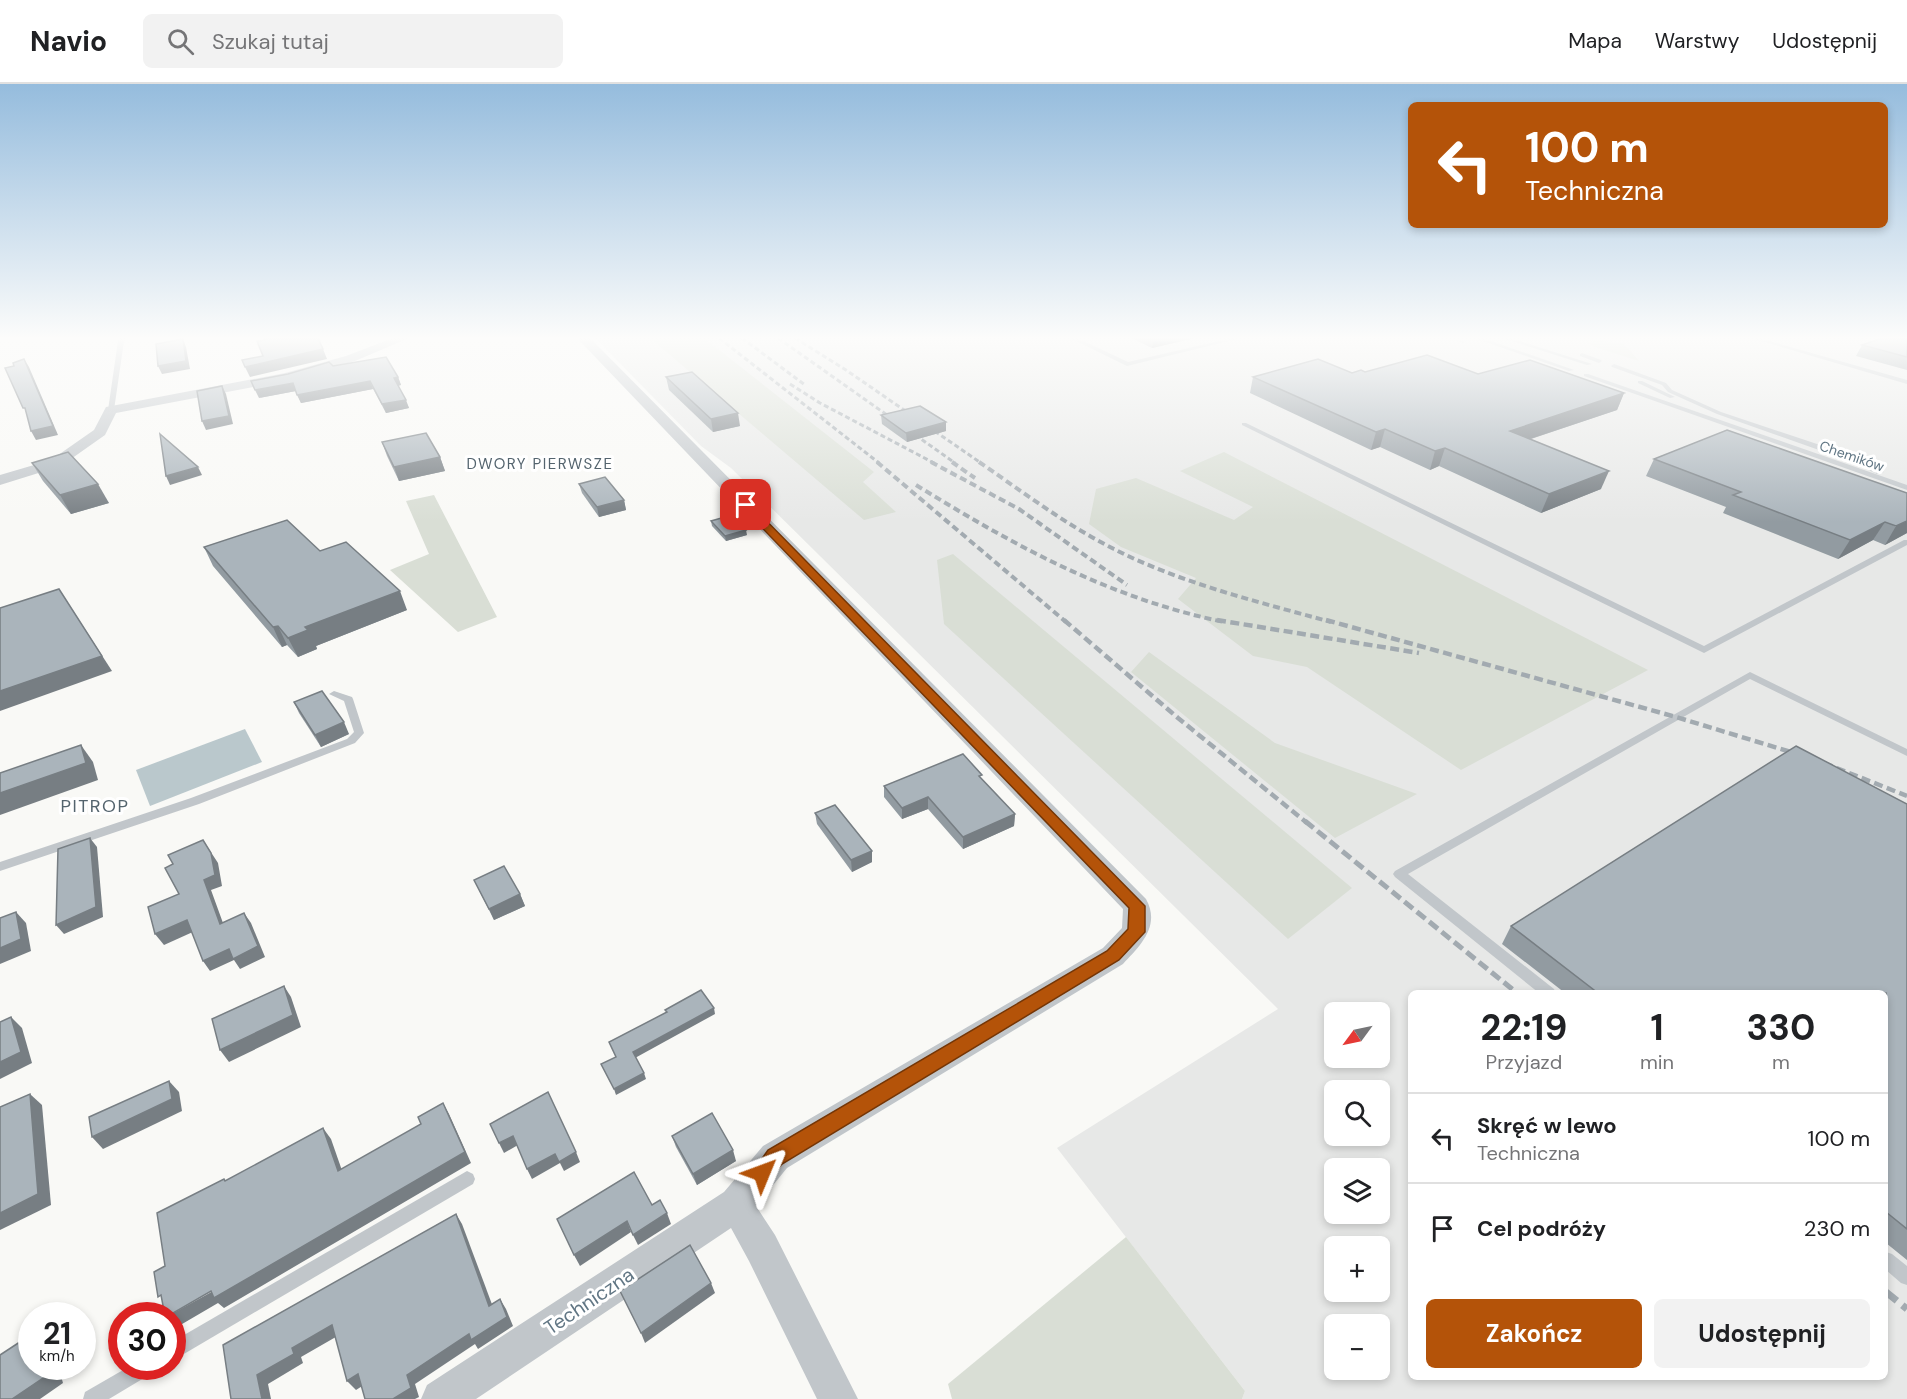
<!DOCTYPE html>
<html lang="pl">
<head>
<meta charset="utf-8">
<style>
  :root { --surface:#fff; --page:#f2f2f2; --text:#202124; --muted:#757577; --line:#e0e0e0; --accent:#b45309 }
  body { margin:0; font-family:"DM Sans",sans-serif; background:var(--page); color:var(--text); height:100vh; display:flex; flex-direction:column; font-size:22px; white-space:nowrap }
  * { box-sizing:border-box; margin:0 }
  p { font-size:20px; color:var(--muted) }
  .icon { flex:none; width:33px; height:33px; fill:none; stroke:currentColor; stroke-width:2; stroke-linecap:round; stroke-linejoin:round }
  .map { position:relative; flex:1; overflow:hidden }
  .panel { position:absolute; left:1408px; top:906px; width:480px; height:390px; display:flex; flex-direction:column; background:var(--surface); border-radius:9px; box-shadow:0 3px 9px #0003 }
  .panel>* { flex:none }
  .top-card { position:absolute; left:1408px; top:18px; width:480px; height:126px; border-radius:9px; box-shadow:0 3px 9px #0003; background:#b45309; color:#fff; overflow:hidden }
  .needle { width:39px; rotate:237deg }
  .buttons { position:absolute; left:1324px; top:918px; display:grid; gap:12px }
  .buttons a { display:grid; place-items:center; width:66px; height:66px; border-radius:9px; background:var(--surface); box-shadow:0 3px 9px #0003; font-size:30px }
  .speed { position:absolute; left:18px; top:1218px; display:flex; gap:12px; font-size:30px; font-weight:700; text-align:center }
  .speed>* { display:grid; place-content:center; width:78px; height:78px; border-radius:50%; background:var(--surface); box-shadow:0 3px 9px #0003; line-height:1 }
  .speed small { font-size:15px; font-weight:400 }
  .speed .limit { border:9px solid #d22; background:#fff; color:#111 }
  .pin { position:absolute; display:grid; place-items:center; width:51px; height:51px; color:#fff; margin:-26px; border-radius:12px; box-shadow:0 3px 9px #0006 }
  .me { position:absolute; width:66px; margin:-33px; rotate:46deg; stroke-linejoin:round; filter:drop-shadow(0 0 4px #0008) }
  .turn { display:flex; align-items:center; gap:21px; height:126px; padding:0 18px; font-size:27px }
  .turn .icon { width:78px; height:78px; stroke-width:2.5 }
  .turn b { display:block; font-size:42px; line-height:51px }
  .eta { display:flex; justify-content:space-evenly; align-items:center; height:102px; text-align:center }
  .eta b { font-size:36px; font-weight:700; line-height:42px }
  .action { display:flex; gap:12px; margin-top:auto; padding:12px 18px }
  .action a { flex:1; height:69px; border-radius:9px; background:var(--accent); color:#fff; font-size:24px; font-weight:700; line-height:69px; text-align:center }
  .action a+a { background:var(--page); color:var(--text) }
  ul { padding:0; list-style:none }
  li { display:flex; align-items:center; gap:18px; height:90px; padding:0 18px; border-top:2px solid var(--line) }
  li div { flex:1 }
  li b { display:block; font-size:22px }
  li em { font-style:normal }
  header { display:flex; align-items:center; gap:36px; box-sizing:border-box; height:84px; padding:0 30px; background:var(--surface); border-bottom:2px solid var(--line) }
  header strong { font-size:28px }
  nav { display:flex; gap:33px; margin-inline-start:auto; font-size:21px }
  .search { width:420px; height:54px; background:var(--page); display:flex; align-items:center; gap:15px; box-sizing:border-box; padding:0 21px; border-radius:9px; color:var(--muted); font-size:22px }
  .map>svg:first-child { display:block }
</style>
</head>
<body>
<header>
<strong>Navio</strong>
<div class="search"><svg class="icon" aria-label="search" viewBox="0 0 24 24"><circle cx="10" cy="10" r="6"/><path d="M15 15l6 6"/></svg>Szukaj tutaj</div>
<nav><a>Mapa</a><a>Warstwy</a><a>Udostępnij</a></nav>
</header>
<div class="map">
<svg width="1907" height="1315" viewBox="0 0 1907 1315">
  <rect width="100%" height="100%" fill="#f9f9f6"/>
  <path fill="#e7e8e7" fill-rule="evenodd" d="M595,254H1907V1315H1242L1245,1307L1057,1064L1278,925L731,384L701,362ZM1412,909H1886V1293H1412ZM1335,928H1380V974H1335ZM1335,1006H1380V1052H1335ZM1335,1084H1380V1130H1335ZM1335,1162H1380V1208H1335ZM1335,1240H1380V1286H1335Z"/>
  <g fill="#d9ded5">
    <path d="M650,254H704L874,388L863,398L896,428L864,436Z"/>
    <path d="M1596,256L1624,260L1639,277L1595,263L1590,260Z"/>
    <path d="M1224,368L1648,586L1461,686L1307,583L1253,572L1178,515L1196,494L1121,463L1089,440L1096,405L1136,394L1234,436L1253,423L1180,387Z"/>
    <path d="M434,411L497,533L458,548L390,486L429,470L406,417Z"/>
    <path d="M953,470L1352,804L1288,855L944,540L937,476Z"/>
    <path d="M1149,568L1275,659L1417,710L1335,754L1131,588Z"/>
    <path d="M1126,1153L1245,1307L1242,1315H952L948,1300Z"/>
  </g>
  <path fill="#bac8cc" d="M245,645L262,678L150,722L136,686Z"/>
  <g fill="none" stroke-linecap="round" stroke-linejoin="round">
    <path stroke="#bbbfc2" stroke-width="2" stroke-dasharray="1.5 1.5" stroke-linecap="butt" d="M1451,254L1465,259"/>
    <g fill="#c1c6ca" fill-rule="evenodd">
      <path d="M121,254H127L124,257L114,326L111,328L108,326L118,257Z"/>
      <path d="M1070,254H1077L1128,278L1232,254H1241L1127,282Z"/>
      <path d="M1474,254H1482L1574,286L1569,287Z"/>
      <path d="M1502,254H1510L1592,280L1587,281Z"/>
      <path d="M1751,254H1759L1907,296V300Z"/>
      <path d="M1582,269L1601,276L1602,277L1599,279L1580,272V270Z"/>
      <path d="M1614,280L1666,299L1672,306L1721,328L1856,373L1884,388L1877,390L1850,377L1717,330L1668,308L1662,301L1612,283L1611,282Z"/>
      <path d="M1584,290H1588L1907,401V406L1584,292Z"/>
      <path d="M1638,297H1642L1675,313L1670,314L1638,299Z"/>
      <path d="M1242,339H1246L1704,562L1904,456H1907V461L1704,569L1242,341Z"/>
      <path d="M1750,588L1907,665V672L1750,595L1408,790L1554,905L1556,909H1539L1395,793L1393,790L1395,787Z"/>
      <path d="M334,607L352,613L353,615L364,649L355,659L199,720L0,787V778L191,714L347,655L354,648L344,617L329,610Z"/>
      <path d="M467,1087L473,1090L475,1095L473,1100L172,1277V1258Z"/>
      <path d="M1886,1168L1892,1170L1907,1182V1201L1901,1199L1886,1186Z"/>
      <path d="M130,1282H157L154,1288L109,1315H83L85,1308Z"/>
    </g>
    <g fill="#c1c6ca" fill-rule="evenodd">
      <path d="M393,254H409L355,277L291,296L116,329L105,351L61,382L0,401V391L51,376L94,346L106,323L285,289L346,272Z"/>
      <path d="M577,254H590L1146,815C1161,842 1140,862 1123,880L787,1084L756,1122L775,1151L858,1315H817L749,1177L731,1144L476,1315H421L427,1301L724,1108L763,1062L1103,864L1122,844L1123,825Z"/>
    </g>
    <g stroke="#a2aab0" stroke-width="3" stroke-dasharray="5 3" stroke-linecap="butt">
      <path d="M719,254L879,379"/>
      <path d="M742,254L805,301"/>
      <path d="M778,254L955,379"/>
      <path d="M795,254L846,286L981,379"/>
      <path d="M790,300L820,319L934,379"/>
    </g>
    <g stroke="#a2aab0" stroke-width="4" stroke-dasharray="7 4" stroke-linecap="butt">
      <path d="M877,378L1066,538"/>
      <path d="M931,378L1019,425L1127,501"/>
      <path d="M952,378L975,394"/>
      <path d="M979,378C1023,408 1066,441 1114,465C1180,499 1259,518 1331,538"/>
      <path d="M916,401C1015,462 1109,514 1224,538"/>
    </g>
    <g stroke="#a2aab0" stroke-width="4.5" stroke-dasharray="9 4.5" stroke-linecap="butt">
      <path d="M1064,536L1178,634L1307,739"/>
      <path d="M1217,536L1419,569"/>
      <path d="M1326,536L1676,633L1804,672"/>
      <path d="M1824,679L1907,712"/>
    </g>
    <path stroke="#a2aab0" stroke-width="5" stroke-dasharray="11 5" stroke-linecap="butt" d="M1305,737L1517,909"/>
    <path stroke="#a2aab0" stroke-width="7" stroke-dasharray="14 7" stroke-linecap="butt" d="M1886,1208L1907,1225"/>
  </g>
  <g fill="#929ba1">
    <path d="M1131,254H1195L1152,264Z"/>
    <path d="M1907,254V286L1856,272L1862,261Z"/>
    <path d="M333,282L398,293L401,301L398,302L409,324L386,329L373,305L301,319L296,307L259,314Z"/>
    <path d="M1365,288L1478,290L1624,309L1617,326L1531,355L1601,405L1541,429L1439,382L1430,386L1380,363L1371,366L1250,309L1253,293Z"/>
    <path d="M666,293L740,342L713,348L669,306Z"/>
    <path d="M881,331L946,347L907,358L882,340Z"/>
    <path d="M1727,346L1907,449L1885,461L1873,456L1838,475L1723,429L1726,423L1646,392L1654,375Z"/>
    <path d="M382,358L440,373L445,387L399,397L387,372Z"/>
    <path d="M32,379L109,419L71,430L43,397Z"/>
    <path d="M579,400L624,416L626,426L599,433L582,409Z"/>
    <path d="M711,437L747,451L726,457L712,442Z"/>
    <path d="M204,463L320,467L407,526L316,562L317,565L298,573L287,561L282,563L213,482Z"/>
    <path d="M294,618L349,650L321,663L299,629Z"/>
    <path d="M982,696L1015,730L1014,742L963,765L928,725L902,735L884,713V702Z"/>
    <path d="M1907,720V1176L1886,1159V909H1565L1502,860L1511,842Z"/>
    <path d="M815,729L872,767V778L852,788L817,740Z"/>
    <path d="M474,796L520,810L525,822L494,836Z"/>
    <path d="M672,1052L736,1077L697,1101L676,1063Z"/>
  </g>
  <g fill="#777e83">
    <path d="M1154,254H1195L1152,264Z"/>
    <path d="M183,255L186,263L190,285L162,290L158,282Z"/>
    <path d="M323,265L327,275L250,293L245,283Z"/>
    <path d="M24,275L29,283L58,351L36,356L31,347Z"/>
    <path d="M398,293L401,301L396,302L394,294Z"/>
    <path d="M370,297L373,305L301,319L297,311Z"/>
    <path d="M293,299L296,307L259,314L255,306Z"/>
    <path d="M222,302L226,310L233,340L206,346L202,337Z"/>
    <path d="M1624,309L1617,326L1503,364L1510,347Z"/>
    <path d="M406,316L409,324L386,329L382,320Z"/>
    <path d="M738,329L740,342L713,348L711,335Z"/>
    <path d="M946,338V347L907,358L906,349Z"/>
    <path d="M1385,345L1380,363L1371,366L1376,348Z"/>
    <path d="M1445,364L1439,382L1430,386L1435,367Z"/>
    <path d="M440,373L445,387L399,397L394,383Z"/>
    <path d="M198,383L202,391L170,401L166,392Z"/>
    <path d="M1609,387L1601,405L1541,429L1549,410Z"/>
    <path d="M98,400L109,419L71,430L60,411Z"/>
    <path d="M624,416L626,426L599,433L597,423Z"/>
    <path d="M1907,437V449L1885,461L1896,442Z"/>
    <path d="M1885,438L1873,456L1838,475L1850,456Z"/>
    <path d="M746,446L747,451L726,457L725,452Z"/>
    <path d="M59,505L112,587L0,627V607Z"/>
    <path d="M400,507L407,526L316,562L317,565L298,573L288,554L305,543Z"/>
    <path d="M278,542L287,561L282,563L273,543Z"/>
    <path d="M344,638L349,650L321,663L315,651Z"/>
    <path d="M81,661L93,678L98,696L0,731V709Z"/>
    <path d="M928,713V725L902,735V724Z"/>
    <path d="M1015,730L1014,742L963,765V753Z"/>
    <path d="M90,754L97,763L103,833L64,850L56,841Z"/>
    <path d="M203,756L218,779L222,802L211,806L227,850L220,840L204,796Z"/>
    <path d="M872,767V778L852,788L851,776Z"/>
    <path d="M520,810L525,822L494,836L489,825Z"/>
    <path d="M16,828L26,839L31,867L0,880V864Z"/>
    <path d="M244,829L251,839L265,873L240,885L234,876L210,887L203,877Z"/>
    <path d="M187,836L195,847L164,861L155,850Z"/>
    <path d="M284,902L291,913L301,943L229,978L220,966Z"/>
    <path d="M714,924L715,930L635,974L633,968Z"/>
    <path d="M11,933L22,944L32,979L0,995V978Z"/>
    <path d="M644,989L646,995L616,1011L614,1005Z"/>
    <path d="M169,997L179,1008L182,1027L103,1065L92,1053Z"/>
    <path d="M30,1010L42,1021L51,1121L0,1146V1129Z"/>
    <path d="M443,1019L449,1030L471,1079L224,1224L218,1219L177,1243L172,1239V1232H168L465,1068Z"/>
    <path d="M323,1044L331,1055L346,1098L338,1087Z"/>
    <path d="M513,1052L518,1061L504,1069L499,1059Z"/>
    <path d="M733,1066L736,1077L697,1101L693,1090Z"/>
    <path d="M576,1068L580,1078L564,1087L560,1079L532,1095L527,1085L555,1070Z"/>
    <path d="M667,1129L671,1140L638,1161L633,1151Z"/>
    <path d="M456,1130L462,1140L496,1231L489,1222Z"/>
    <path d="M627,1137L631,1148L580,1182L574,1171Z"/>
    <path d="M711,1199L715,1209L645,1259L641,1249Z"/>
    <path d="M500,1215L506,1225L513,1242L478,1265L475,1260L415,1300L419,1313L415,1315H393L407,1291Z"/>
    <path d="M332,1241L341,1250L301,1273L303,1279L268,1300L271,1315H262L257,1291L292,1264Z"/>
    <path d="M47,1282H58L63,1299L40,1315H12Z"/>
    <path d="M358,1290L367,1299L356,1306L347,1297Z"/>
  </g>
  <g fill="#aab4bb" stroke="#777e83" stroke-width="1.5">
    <path d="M264,254H318L323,265L245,283L242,276L263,272L257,257L265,256Z"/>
    <path d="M1882,254H1907V273L1862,261Z"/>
    <path d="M183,255L186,277L158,282L156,260Z"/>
    <path d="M1427,271L1478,290L1530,276L1624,309L1510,347L1609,387L1549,410L1445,364L1435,367L1385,345L1376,348L1253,293L1318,275L1352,289L1361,286L1365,288Z"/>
    <path d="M386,273L398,293L394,294L406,316L382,320L370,297L297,311L293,299L255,306L251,297L288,290L329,278L333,282Z"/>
    <path d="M24,275L53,342L31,347L25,324H23L5,284L14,282L13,279Z"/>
    <path d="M692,288L738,329L711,335L666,293Z"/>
    <path d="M222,302L229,332L202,337L197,307Z"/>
    <path d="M920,322L946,338L906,349L881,331Z"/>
    <path d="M1727,346L1907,409V437L1896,442L1885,438L1850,456L1733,411L1741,408L1654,375Z"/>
    <path d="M426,349L440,373L394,383L382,358Z"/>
    <path d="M160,350L198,383L166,392Z"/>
    <path d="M68,368L98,400L60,411L32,379Z"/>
    <path d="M605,393L624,416L597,423L579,400Z"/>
    <path d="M732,431L746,446L725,452L711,437Z"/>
    <path d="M287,436L320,467L346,458L400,507L305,543L308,546L288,554L278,542L273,543L204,463Z"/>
    <path d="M59,505L102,572L0,607V524Z"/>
    <path d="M322,607L344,638L315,651L294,618Z"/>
    <path d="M81,661L86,679L0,709V689Z"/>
    <path d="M1796,662L1907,720V1145L1886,1128V909H1598L1511,842Z"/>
    <path d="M963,670L982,691L979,692L1015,730L963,753L928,713L902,724L884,702Z"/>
    <path d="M835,721L872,767L851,776L815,729Z"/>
    <path d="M90,754L96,823L56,841L58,765Z"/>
    <path d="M203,756L211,769L215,791L204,796L220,840L244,829L258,862L233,875L229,865L203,877L187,836L155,850L148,823L179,810L165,784L173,780L168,771Z"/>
    <path d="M504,782L520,810L489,825L474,796Z"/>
    <path d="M16,828L21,855L0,864V834Z"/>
    <path d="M284,902L293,931L220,966L212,935Z"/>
    <path d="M701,906L714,924L633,968L644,989L614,1005L601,980L616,973L609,958L667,928L665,926Z"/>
    <path d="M11,933L21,968L0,978V938Z"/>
    <path d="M169,997L172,1015L92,1053L89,1033Z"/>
    <path d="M548,1008L576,1068L559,1078L555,1070L527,1085L513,1052L499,1059L490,1040Z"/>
    <path d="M30,1010L38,1110L0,1129V1023Z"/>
    <path d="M443,1019L465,1068L214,1214L211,1207L168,1232H165L161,1211L158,1213L154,1188L165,1182L157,1129L224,1095L225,1097L323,1044L338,1087L421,1040L418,1033Z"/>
    <path d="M712,1029L733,1066L693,1090L672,1052Z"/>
    <path d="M634,1088L652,1121L660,1116L667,1129L633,1151L627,1137L574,1171L557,1135Z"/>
    <path d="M456,1130L489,1222L500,1215L507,1233L471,1256L469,1250L407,1291L411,1304L393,1315H365L358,1290L347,1297L332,1241L292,1264L294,1270L257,1291L262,1315H231L223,1261Z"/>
    <path d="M690,1161L711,1199L641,1249L620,1207Z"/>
    <path d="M32,1250V1282H47L49,1290L12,1315H0V1271Z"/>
  </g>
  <linearGradient id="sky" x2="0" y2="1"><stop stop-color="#95bcdd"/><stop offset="0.58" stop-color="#fcfcfb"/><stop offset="1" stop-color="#fcfcfb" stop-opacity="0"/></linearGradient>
  <rect width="1907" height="438" fill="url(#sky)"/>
  <path fill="#b45309" stroke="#753606" stroke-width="1.5" d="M742,419H749L1145,822V848L1119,876L782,1080L769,1096L762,1099L755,1096L752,1089L768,1066L1107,867L1128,845L1129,824L742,423Z"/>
  <g text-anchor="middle" stroke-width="6" stroke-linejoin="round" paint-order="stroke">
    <g font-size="14" fill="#617684" stroke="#fff">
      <text transform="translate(1852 372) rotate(19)" y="5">Chemików</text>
    </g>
    <g font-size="15" letter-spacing="1.5" fill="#54646e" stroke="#fff">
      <text x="540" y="385">DWORY PIERWSZE</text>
    </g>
    <g font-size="18" letter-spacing="1.5" fill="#54646e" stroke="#fff">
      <text x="95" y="728">PITROP</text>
    </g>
    <g font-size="20" fill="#617684" stroke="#fff">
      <text transform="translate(589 1217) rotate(-34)" y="7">Techniczna</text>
    </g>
  </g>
</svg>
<div class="buttons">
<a><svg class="needle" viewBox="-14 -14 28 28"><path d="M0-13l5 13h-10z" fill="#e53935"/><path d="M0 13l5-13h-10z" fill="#757577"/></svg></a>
<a><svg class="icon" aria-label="search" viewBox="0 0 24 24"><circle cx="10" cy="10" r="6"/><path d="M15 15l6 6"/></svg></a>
<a><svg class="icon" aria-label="layers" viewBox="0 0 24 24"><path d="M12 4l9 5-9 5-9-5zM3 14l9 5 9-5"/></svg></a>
<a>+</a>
<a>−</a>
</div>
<div class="speed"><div>21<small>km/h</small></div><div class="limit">30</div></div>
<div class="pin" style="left:746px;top:421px;background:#d93025"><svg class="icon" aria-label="arrive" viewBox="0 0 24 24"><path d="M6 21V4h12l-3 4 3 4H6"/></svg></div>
<svg class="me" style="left:762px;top:1089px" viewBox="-20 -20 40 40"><path d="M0-17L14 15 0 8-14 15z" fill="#b45309" stroke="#fff" stroke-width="4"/></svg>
<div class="top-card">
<div class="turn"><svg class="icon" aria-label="left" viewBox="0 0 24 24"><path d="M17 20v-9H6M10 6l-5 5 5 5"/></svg><div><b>100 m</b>Techniczna</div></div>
</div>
<section class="panel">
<div class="eta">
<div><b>22:19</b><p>Przyjazd</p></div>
<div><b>1</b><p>min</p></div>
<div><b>330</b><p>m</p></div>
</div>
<ul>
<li><svg class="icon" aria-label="left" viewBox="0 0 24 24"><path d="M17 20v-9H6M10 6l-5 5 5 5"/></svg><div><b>Skręć w lewo</b><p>Techniczna</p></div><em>100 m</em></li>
<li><svg class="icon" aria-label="arrive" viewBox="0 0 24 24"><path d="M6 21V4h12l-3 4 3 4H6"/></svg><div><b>Cel podróży</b></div><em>230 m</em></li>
</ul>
<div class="action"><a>Zakończ</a><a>Udostępnij</a></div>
</section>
</div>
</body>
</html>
